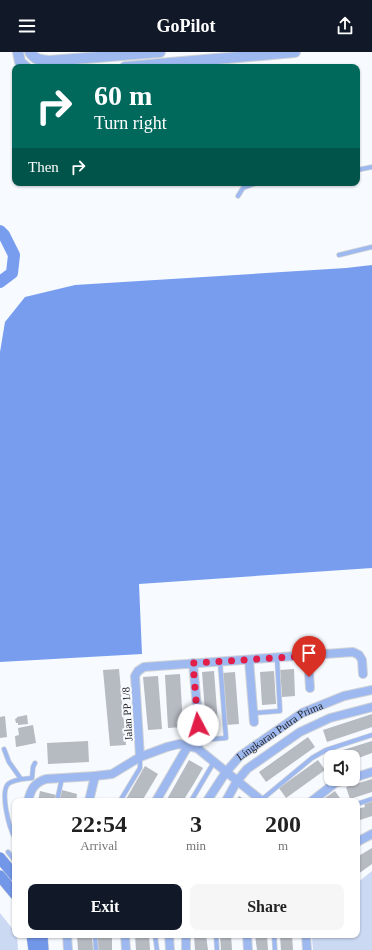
<!DOCTYPE html>
<html lang="en">
<head>
<meta charset="utf-8">
<style>
  :root { --surface:#fff; --page:#f6f6f6; --text:#222; --muted:#767676; --accent:#111827 }
  body { margin:0; font-family:Georgia,serif; background:var(--page); color:var(--text); height:100vh; display:flex; flex-direction:column; font-size:15px; white-space:nowrap }
  * { box-sizing:border-box; margin:0 }
  p { font-size:13px; color:var(--muted) }
  .icon { flex:none; width:22px; height:22px; fill:none; stroke:currentColor; stroke-width:2; stroke-linecap:round; stroke-linejoin:round }
  .map { position:relative; flex:1; overflow:hidden }
  .panel { position:absolute; left:12px; top:746px; width:348px; height:140px; display:flex; flex-direction:column; background:var(--surface); border-radius:8px; box-shadow:0 1px 3px #0004 }
  .panel>* { flex:none }
  .hud { position:absolute; left:12px; top:12px; width:348px; height:122px; border-radius:8px; box-shadow:0 1px 3px #0004; background:#00695c; color:#fff; overflow:hidden }
  .tools { position:absolute; left:324px; top:698px; display:grid; gap:8px }
  .tools a { display:grid; place-items:center; width:36px; height:36px; border-radius:8px; background:var(--surface); box-shadow:0 1px 3px #0004; font-size:20px }
  .pin { position:absolute; display:grid; place-items:center; width:34px; height:34px; color:#fff; margin:-41px -17px; border-radius:50% 50% 50% 0; rotate:-45deg; box-shadow:0 0 4px #0007 }
  .pin .icon { rotate:45deg }
  .me { position:absolute; width:44px; margin:-22px; rotate:355deg; stroke-linejoin:round; filter:drop-shadow(0 0 3px #0008) }
  .turn { display:flex; align-items:center; gap:14px; height:84px; padding:0 16px; font-size:18px }
  .turn .icon { width:52px; height:52px; stroke-width:2.5 }
  .turn b { display:block; font-size:28px; line-height:34px }
  .then { display:flex; align-items:center; height:38px; padding:0 16px; background:#0003; gap:8px; font-size:15px }
  .eta { display:flex; justify-content:space-evenly; align-items:center; height:68px; text-align:center }
  .eta b { font-size:24px; font-weight:600; line-height:28px }
  .action { display:flex; gap:8px; margin-top:auto; padding:8px 16px }
  .action a { flex:1; height:46px; border-radius:8px; background:var(--accent); color:#fff; font-size:16px; font-weight:600; line-height:46px; text-align:center }
  .action a+a { background:var(--page); color:var(--text) }
  header { display:flex; justify-content:space-between; align-items:center; height:52px; padding:0 16px; background:var(--accent); color:#fff; font-size:18px; font-weight:600 }
  .map>svg:first-child { display:block }
</style>
</head>
<body>
<header><svg class="icon" aria-label="menu" viewBox="0 0 24 24"><path d="M4 6h16M4 12h16M4 18h16"/></svg>GoPilot<svg class="icon" aria-label="share" viewBox="0 0 24 24"><path d="M12 15V3M7 8l5-5 5 5M5 13v7h14v-7"/></svg></header>
<div class="map">
<svg width="372" height="898" viewBox="0 0 372 898">
  <rect width="100%" height="100%" fill="#f7fafe"/>
  <g fill="#ccd9f3">
    <path d="M372,819V898H313L312,886L338,883H357V831Z"/>
    <path d="M0,861L15,880V883H17L18,898H0Z"/>
  </g>
  <path fill="#789def" d="M372,213V516L139,532L142,602L0,610V300L5,270L25,245L75,233L346,216Z"/>
  <g fill="none" stroke-linecap="round" stroke-linejoin="round">
    <path stroke="#789def" stroke-width="12" d="M0,179L4,183L14,203L12,221L0,230"/>
  </g>
  <g fill="#b6bac1">
    <path d="M119,617L126,693L110,694L103,618Z"/>
    <path d="M294,617L295,644L282,645L280,618Z"/>
    <path d="M214,619L218,672L206,673L202,620Z"/>
    <path d="M274,619L276,652L262,653L260,620Z"/>
    <path d="M235,620L239,672L226,673L222,621Z"/>
    <path d="M180,622L183,675L168,676L165,623Z"/>
    <path d="M158,624L162,677L148,678L143,625Z"/>
    <path d="M372,662V675L327,690L323,678Z"/>
    <path d="M27,663L28,672L18,673V671H16L15,667L17,666V665Z"/>
    <path d="M5,664L7,685L0,686V665Z"/>
    <path d="M33,673L36,691L16,695L15,684L19,683L18,676Z"/>
    <path d="M308,685L315,695L266,730L259,720Z"/>
    <path d="M88,689L89,710L48,712L47,691Z"/>
    <path d="M372,689V701L353,708V705H331L330,702Z"/>
    <path d="M189,708L203,716L193,733L183,749H166Z"/>
    <path d="M318,708L325,718L286,746L279,736Z"/>
    <path d="M145,714L158,722L148,739L142,749H125Z"/>
    <path d="M372,727V740L350,747L346,735Z"/>
    <path d="M62,738L77,742L76,749H59Z"/>
    <path d="M40,739L56,743L55,749H38Z"/>
    <path d="M335,739L342,749H321L325,746Z"/>
    <path d="M239,744L247,749H236Z"/>
    <path d="M372,749V764L357,769V757L365,755L364,751Z"/>
    <path d="M372,796V812L358,822L357,805Z"/>
    <path d="M77,883H92L93,898H78Z"/>
    <path d="M97,883H112V898H98Z"/>
    <path d="M135,883H149L150,898H136Z"/>
    <path d="M194,883H206L208,898H195Z"/>
    <path d="M220,883H231L232,898H221Z"/>
    <path d="M255,883H267L268,898H257Z"/>
    <path d="M280,883H292L293,898H281Z"/>
  </g>
  <g fill="none" stroke-linecap="round" stroke-linejoin="round">
    <g stroke="#d1d4d7" stroke-width="5.5">
      <g id="service">
        <path d="M357,118L372,115"/>
        <path d="M275,131H293"/>
        <path d="M238,144L243,136L256,131"/>
        <path d="M339,203L372,195"/>
        <path d="M254,661L280,659L277,606"/>
        <path d="M200,688L226,686L220,610"/>
        <path d="M4,697L9,710L21,727"/>
        <path d="M57,749L62,726"/>
        <path d="M120,749L140,716V705"/>
        <path d="M191,749L214,710"/>
        <path d="M260,749L312,706L326,698L372,683"/>
        <path d="M357,752L372,747"/>
        <path d="M15,786C9,776 0,741 8,732C14,727 25,727 32,726L33,715L35,711"/>
        <path d="M8,800L15,809"/>
        <path d="M95,883L96,898"/>
        <path d="M155,883L157,898"/>
        <path d="M216,883L217,898"/>
        <path d="M274,883L275,898"/>
      </g>
    </g>
    <g stroke="#d1d4d7" stroke-width="10">
      <g id="minor">
        <path d="M308,604L310,636"/>
        <path d="M249,608L254,670"/>
        <path d="M193,611L200,688L197,696"/>
        <path d="M140,705L135,624L138,619L144,615L353,600L359,603L362,608L363,622"/>
        <path d="M353,726L372,720"/>
        <path d="M28,749C31,737 34,731 46,727L95,724L112,722L140,705L167,695L179,692L197,696L262,749"/>
        <path d="M89,749L95,724"/>
        <path d="M156,749L188,694"/>
        <path id="s1" d="M207,749L226,720L240,704L302,661L344,644L372,638"/>
        <path d="M226,749L237,729L247,717L300,680L330,666L372,655"/>
        <path d="M312,749L335,731L349,727"/>
        <path d="M357,790L372,782"/>
        <path d="M67,883L68,898"/>
        <path d="M125,883L126,898"/>
        <path d="M169,883L170,898"/>
        <path d="M186,883V898"/>
        <path d="M247,883L248,898"/>
        <path d="M306,883L307,898"/>
      </g>
    </g>
    <g stroke="#d1d4d7" stroke-width="12">
      <g id="tertiary">
        <path d="M18,0L20,10L26,15"/>
        <path d="M30,0C35,8 40,8 49,9L160,0"/>
        <path d="M125,15L295,0"/>
      </g>
    </g>
    <g stroke="#d1d4d7" stroke-width="12">
      <g id="secondary">
        <path d="M0,806L15,824"/>
        <path d="M0,824L15,842"/>
        <path d="M32,883L34,898"/>
        <path d="M42,883L43,898"/>
      </g>
    </g>
    <use href="#service" stroke="#9eb8f0" stroke-width="4"/>
    <use href="#minor" stroke="#9eb8f0" stroke-width="8"/>
    <use href="#tertiary" stroke="#9eb8f0" stroke-width="10"/>
    <use href="#secondary" stroke="#7296e8" stroke-width="11"/>
  </g>
  <g fill="none" stroke-linecap="round" stroke-linejoin="round">
    <path stroke="#e11d48" stroke-width="7" stroke-dasharray="0 12.6" d="M198,673L193,611L308,604L309,625"/>
  </g>
  <g text-anchor="middle" stroke-width="4" stroke-linejoin="round" paint-order="stroke">
    <g font-size="11" fill="#242528" stroke="#f7fafe">
      <text transform="translate(127 662) rotate(-93)" y="4">Jalan PP 1/8</text>
      <text dy="4" stroke="none"><textPath href="#s1" startOffset="103">Lingkaran Putra Prima</textPath></text>
    </g>
  </g>
</svg>
<div class="tools">
<a><svg class="icon" aria-label="sound" viewBox="0 0 24 24"><path d="M4 9h4l5-4v14l-5-4H4zM17 9q2 3 0 6"/></svg></a>
</div>
<div class="pin" style="left:309px;top:625px;background:#d93025"><svg class="icon" aria-label="arrive" viewBox="0 0 24 24"><path d="M6 21V4h12l-3 4 3 4H6"/></svg></div>
<svg class="me" style="left:198px;top:673px" viewBox="-20 -20 40 40"><circle r="19" fill="#fff"/><path d="M0-13L10 11 0 6-10 11z" fill="#e11d48"/></svg>
<div class="hud">
<div class="turn"><svg class="icon" aria-label="right" viewBox="0 0 24 24"><path d="M7 20v-9h11M14 6l5 5-5 5"/></svg><div><b>60 m</b>Turn right</div></div>
<div class="then">Then<svg class="icon" aria-label="right" viewBox="0 0 24 24"><path d="M7 20v-9h11M14 6l5 5-5 5"/></svg></div>
</div>
<section class="panel">
<div class="eta">
<div><b>22:54</b><p>Arrival</p></div>
<div><b>3</b><p>min</p></div>
<div><b>200</b><p>m</p></div>
</div>
<div class="action"><a>Exit</a><a>Share</a></div>
</section>
</div>
</body>
</html>
